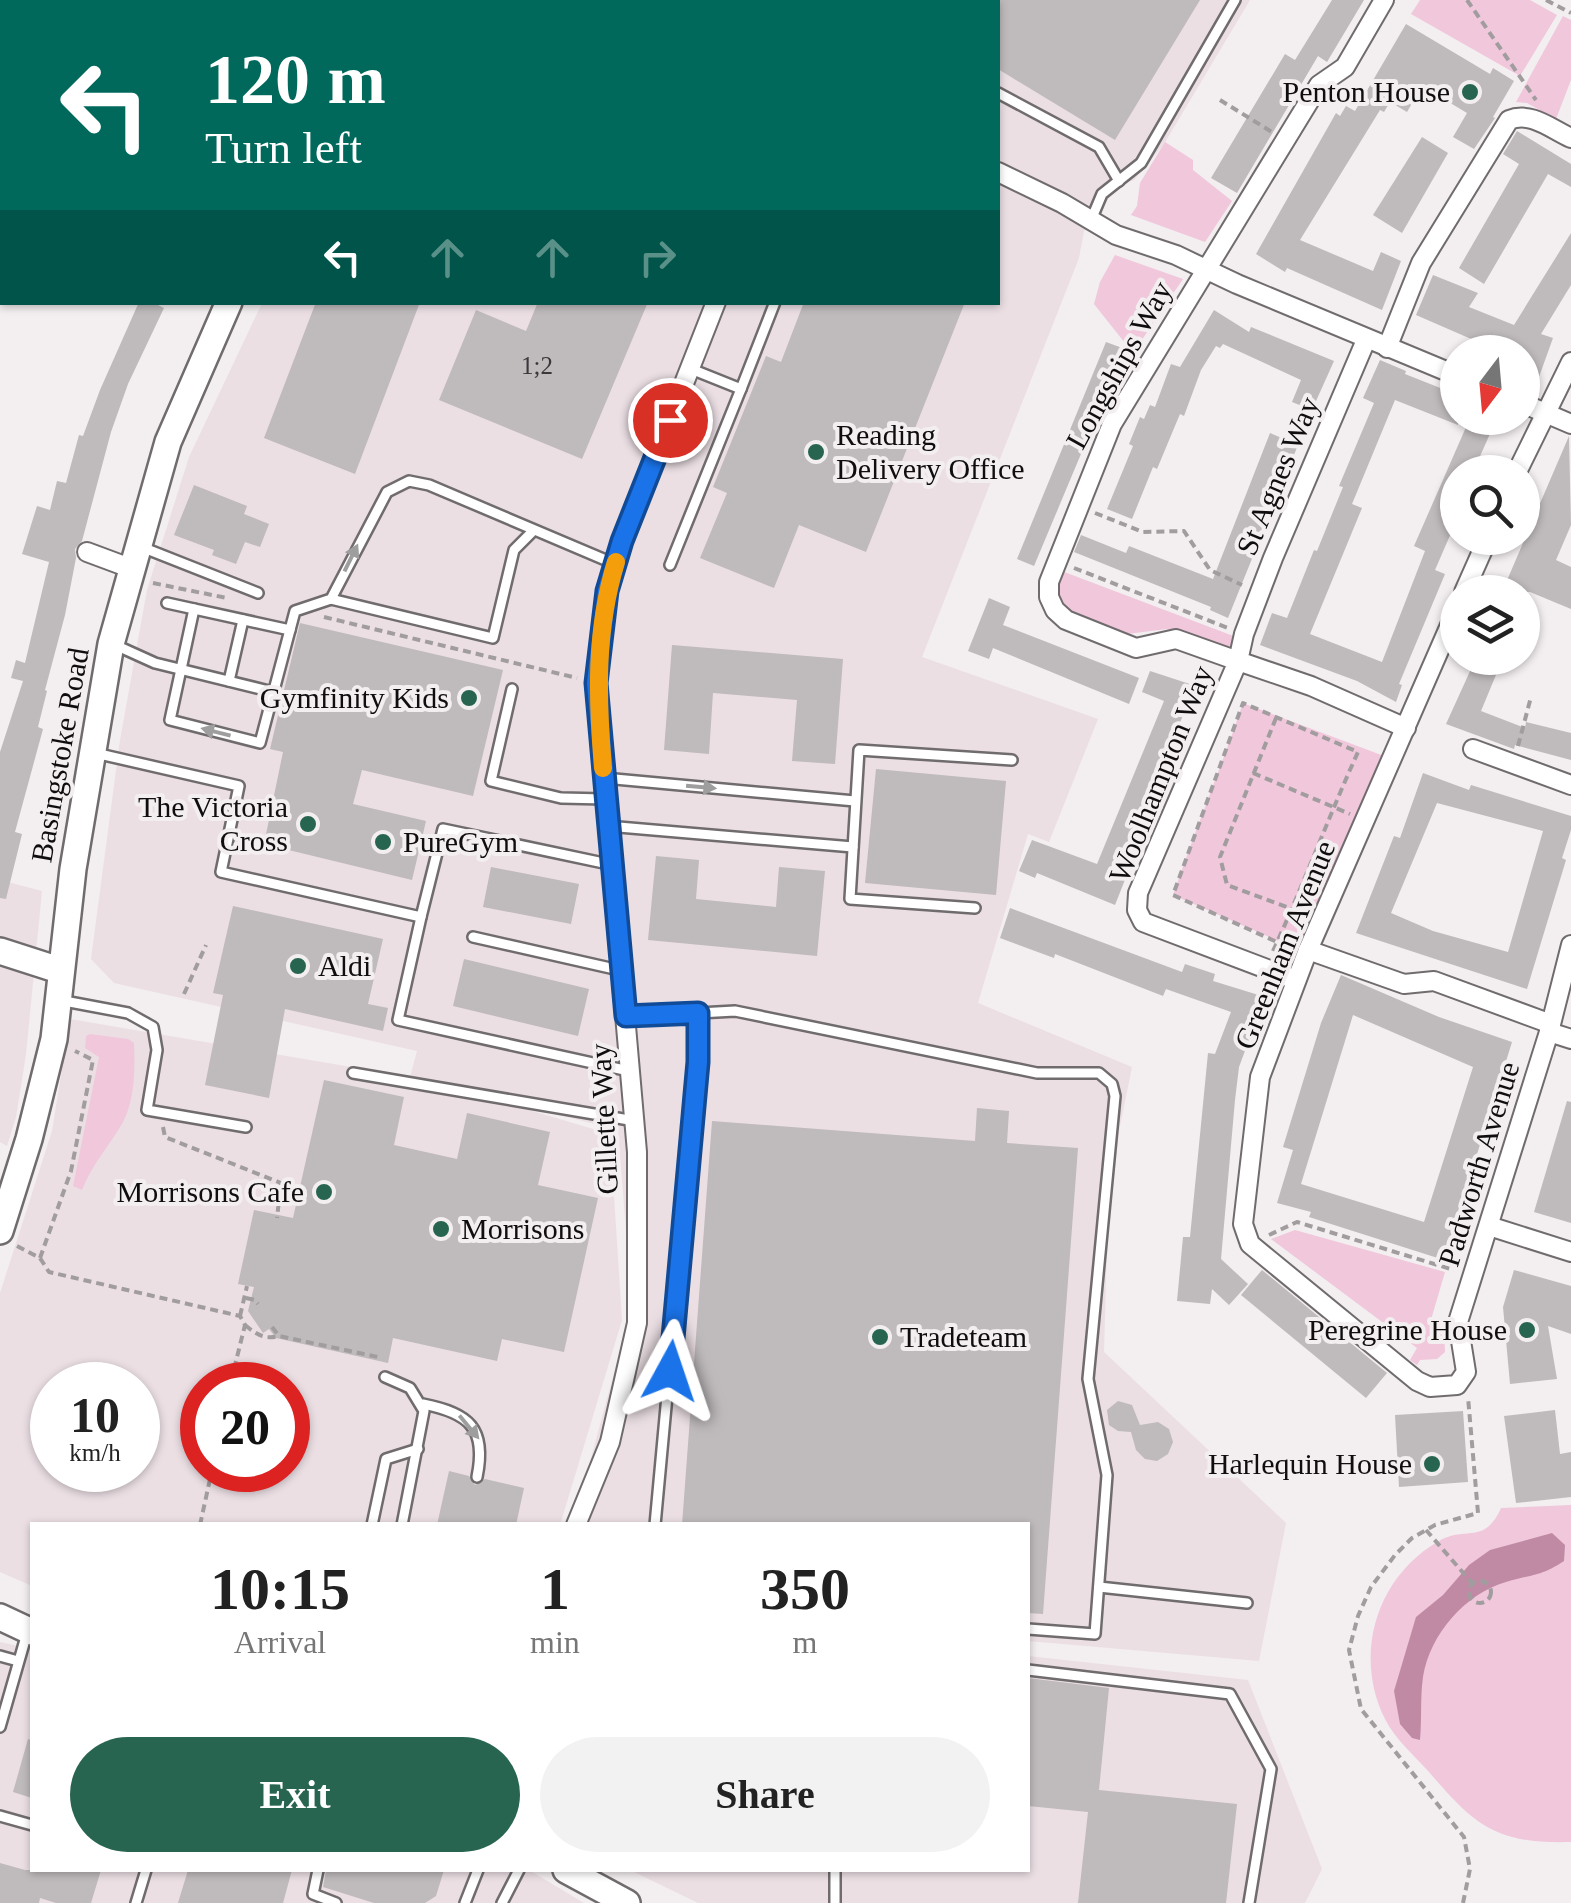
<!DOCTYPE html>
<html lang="en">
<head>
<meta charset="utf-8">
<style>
  :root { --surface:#fff; --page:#f2f2f2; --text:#222; --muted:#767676; --accent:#286550 }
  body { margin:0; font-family:Georgia,serif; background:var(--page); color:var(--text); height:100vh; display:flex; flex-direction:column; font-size:38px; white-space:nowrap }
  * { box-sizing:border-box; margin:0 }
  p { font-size:32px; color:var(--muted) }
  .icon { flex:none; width:55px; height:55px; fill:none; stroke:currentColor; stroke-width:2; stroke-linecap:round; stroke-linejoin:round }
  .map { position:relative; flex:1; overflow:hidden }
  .sheet { position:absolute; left:30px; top:1522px; width:1000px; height:350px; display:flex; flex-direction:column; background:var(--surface); border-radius:0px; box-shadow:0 2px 8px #0004 }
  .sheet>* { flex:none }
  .guide { position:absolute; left:0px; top:0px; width:1000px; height:305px; box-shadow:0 2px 8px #0004; background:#00695c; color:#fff; overflow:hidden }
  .needle { width:65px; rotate:196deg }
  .fabs { position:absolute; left:1440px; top:335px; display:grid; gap:20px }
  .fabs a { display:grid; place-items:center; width:100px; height:100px; border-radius:50%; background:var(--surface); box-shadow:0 2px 8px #0004; font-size:50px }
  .speed { position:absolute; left:30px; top:1362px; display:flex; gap:20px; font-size:50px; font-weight:700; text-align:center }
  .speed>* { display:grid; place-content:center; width:130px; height:130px; border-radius:50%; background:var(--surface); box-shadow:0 2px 8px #0004; line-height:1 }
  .speed small { font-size:25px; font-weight:400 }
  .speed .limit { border:15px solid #d22; background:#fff; color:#111 }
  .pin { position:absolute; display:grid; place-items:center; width:85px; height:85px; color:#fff; margin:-42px; border:5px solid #fff; border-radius:50%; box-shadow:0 2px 10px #0007 }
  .me { position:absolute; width:110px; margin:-55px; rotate:5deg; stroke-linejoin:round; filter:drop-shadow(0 0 8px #0008) }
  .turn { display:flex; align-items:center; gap:35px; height:210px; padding:0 40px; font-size:45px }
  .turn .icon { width:130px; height:130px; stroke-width:2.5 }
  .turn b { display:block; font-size:70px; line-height:85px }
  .lanes { display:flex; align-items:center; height:95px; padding:0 40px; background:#0003; justify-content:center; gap:50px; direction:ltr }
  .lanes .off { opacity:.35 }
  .eta { display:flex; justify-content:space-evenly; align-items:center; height:170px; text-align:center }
  .eta b { font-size:60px; font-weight:800; line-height:70px }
  .button { display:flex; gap:20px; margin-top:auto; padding:20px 40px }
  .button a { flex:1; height:115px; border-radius:60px; background:var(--accent); color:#fff; font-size:40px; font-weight:800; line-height:115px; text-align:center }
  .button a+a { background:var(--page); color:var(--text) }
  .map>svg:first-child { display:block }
</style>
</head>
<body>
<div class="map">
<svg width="1571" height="1903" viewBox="0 0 1571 1903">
  <rect width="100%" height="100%" fill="#f3eef0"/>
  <g fill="#ebdfe4" fill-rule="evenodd">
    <path d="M420,0H1250L1164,144L1134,180L1118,186L1084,231L1079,258L922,657L1098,719L1049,842L1028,834L978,1003L1132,1067L1119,1131L1107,1244L1104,1352L1286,1523L1259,1661L1028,1641V1525H573L632,1306L618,1130L462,1090L610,1134L622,1320L560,1525H32V1586L0,1572V1293L52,1131L70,1019L410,1077L417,1051L114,983L91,959L120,740L147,590L189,457L262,303L998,302V2H415ZM52,1385H138V1470H52ZM202,1385H288V1470H202Z"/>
    <path d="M0,880L42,891L26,1054L16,1117L7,1146L0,1142Z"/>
    <path d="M0,1642L32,1649V1870H529L584,1903H0Z"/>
    <path d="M1028,1656L1248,1680L1322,1869L1305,1903H698L630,1870H1028Z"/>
  </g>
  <g fill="#f0c7db">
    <path d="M1420,0H1530L1557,15L1520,76L1411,14Z"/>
    <path d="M1563,16L1571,20V80L1556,119L1527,103L1516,102Z"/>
    <path d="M1165,142L1193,160V170L1232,201L1205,242L1131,215L1137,206L1140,183Z"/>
    <path d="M1115,255L1183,279L1135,350L1129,348L1094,304L1100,282Z"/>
    <path d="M1059,570L1236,637L1232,646L1223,648L1167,629L1127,634L1063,608L1052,587Z"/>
    <path d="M1243,703L1384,756L1299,950L1173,895C1195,830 1221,768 1243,703Z"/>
    <path d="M90,1034L128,1039L134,1043C135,1068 135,1100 123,1122C110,1145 92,1164 82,1190L73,1186L99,1057L85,1048L86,1036Z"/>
    <path d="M1295,1230L1445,1272L1430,1323L1444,1329L1445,1352L1437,1359L1420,1360L1417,1365L1410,1360L1417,1348L1271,1239Z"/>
    <path d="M1571,1505V1842C1497,1844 1476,1827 1429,1772C1415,1756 1394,1738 1385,1719C1353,1655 1376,1577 1439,1541C1466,1525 1484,1546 1501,1508Z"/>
  </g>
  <path fill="#c08aa5" d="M1552,1533L1565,1545L1564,1561C1540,1577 1532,1574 1506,1582C1465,1594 1430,1634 1423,1677C1420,1698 1422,1719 1420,1740L1412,1738L1400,1724L1394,1691L1416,1617L1443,1595L1469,1565L1490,1550Z"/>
  <g fill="#bfbabc" fill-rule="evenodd">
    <path d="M998,0H1200L1115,140L998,69Z"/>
    <path d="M1332,0H1364L1327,62L1318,56L1237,193L1211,178L1285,54L1295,60Z"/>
    <path d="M1406,24L1490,74L1493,68L1514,81L1493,117L1495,118L1474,149L1453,137L1467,113L1422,86L1407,112L1390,102L1384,112L1380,110L1300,240L1373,271L1381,252L1401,261L1382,310L1287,268L1285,272L1256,254L1336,113L1340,116L1346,106L1355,111Z"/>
    <path d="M1517,131L1571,164V187L1548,174L1484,284L1459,268L1519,164L1503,154Z"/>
    <path d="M1422,137L1448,153L1402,233L1373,215Z"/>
    <path d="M1571,233V285L1541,334L1553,338L1535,388L1522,383V352H1501L1416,315L1433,275L1478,293L1469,307L1514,325Z"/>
    <path d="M139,302H152L164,308L128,384L111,432L82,541L75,549L76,558L65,615L45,690L47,691L38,727L43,729L15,832L22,834L6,899L0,898V752L23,681L11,678L16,660L25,663L49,562L22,554L37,506L50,510L57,481L66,483L79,435L83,436L100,390Z"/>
    <path d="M316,302H420L355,474L264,438Z"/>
    <path d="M538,302H648L582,459L439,400L476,310L526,331Z"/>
    <path d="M804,302H965L866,552L799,525L774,588L700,558L727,493L713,487L766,356L781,362Z"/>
    <path d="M1214,310L1249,332L1251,327L1334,361L1312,410L1292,402L1301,380L1223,344L1220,348L1216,346L1201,370L1184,416L1180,414L1157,469L1153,467L1132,519L1107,509L1133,446L1129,444L1140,417L1144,419L1150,405L1155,407L1171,364L1180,367Z"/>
    <path d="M1106,342L1125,349L1034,566L1017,559Z"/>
    <path d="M1380,360L1406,371L1405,374L1458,395V425L1395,400L1352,504L1362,508L1310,634L1382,662L1425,551L1414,546L1470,418H1497L1473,472H1458V517L1435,570L1445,574L1399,684L1402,685L1396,702L1357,681L1260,645L1272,613L1287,618L1314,550L1317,551L1343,487L1339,486L1374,403L1363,398Z"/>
    <path d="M1270,433L1298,445L1228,618L1210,610L1211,607L1074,552L1081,535L1126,553L1129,546L1213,579Z"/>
    <path d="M1569,436L1571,525L1556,560L1571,567V609L1530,592H1502Z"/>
    <path d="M194,485L247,506L244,514L269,524L260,547L245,542L236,564L212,555L214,550L174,535Z"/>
    <path d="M989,598L1010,607L1003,625L1139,678L1129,704L993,648L989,659L968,651Z"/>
    <path d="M300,623L503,670L473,796L362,770L353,804L426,821L412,880L264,844L283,752L270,749Z"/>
    <path d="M672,645L843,659L835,764L792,761L797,700L713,693L709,754L664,750Z"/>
    <path d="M1476,658H1503L1481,711L1525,728L1526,722L1571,733V760L1515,745L1514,749L1446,724Z"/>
    <path d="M1150,671L1199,687L1191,707L1187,705L1174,738L1180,741L1115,905L1037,873L1035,878L1019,871L1032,840L1097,864L1164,701L1142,692Z"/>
    <path d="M876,769L1006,781L996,895L865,883Z"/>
    <path d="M1423,773L1469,790L1471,785L1571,816V830L1562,858L1566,860L1527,989L1356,933L1394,836L1400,838ZM1437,803L1543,831L1508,952L1433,931L1391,913Z"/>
    <path d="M656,856L699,860L696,899L776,907L779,867L825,871L817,956L648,940Z"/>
    <path d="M491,867L579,884L571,924L483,907Z"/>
    <path d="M233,906L383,939L368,1004L388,1008L383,1031L285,1009L269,1098L205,1085L223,995L213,993Z"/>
    <path d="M1010,908L1182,972L1185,964L1215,974L1213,981L1265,997L1239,1067L1235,1100L1221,1259L1248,1284L1229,1305L1212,1289L1210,1304L1177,1301L1183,1237H1190L1208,1053L1215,1054L1231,1012L1166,989L1163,996L1055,954L1054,958L1000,938Z"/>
    <path d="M464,959L589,989L578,1036L453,1006Z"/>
    <path d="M1341,975L1439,1017L1512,1042L1444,1260L1309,1217L1311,1212L1277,1203L1293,1150L1283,1147L1321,1023ZM1353,1015L1473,1067L1424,1222L1301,1184Z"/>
    <path d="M324,1080L404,1097L394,1145L457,1159L467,1113L550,1132L538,1185L598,1198L564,1352L502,1339L497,1361L393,1338L388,1363L276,1338L269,1329L263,1333L248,1311L254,1287L238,1284L254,1210L293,1218Z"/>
    <path d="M1567,1101L1571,1102V1223L1534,1212Z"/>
    <path d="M977,1108L1009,1111L1007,1143L1078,1148L1043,1614L1028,1613V1525H682L712,1121L975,1141Z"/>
    <path d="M1262,1270L1387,1373L1366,1398L1241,1295Z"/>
    <path d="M1514,1270L1571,1286V1334L1548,1326L1557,1379L1510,1384L1503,1307Z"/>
    <path d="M1118,1401L1132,1405L1140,1425L1158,1422L1169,1429L1173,1442L1168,1454L1157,1461L1145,1459L1136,1450L1131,1432L1118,1431L1109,1425L1107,1410Z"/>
    <path d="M1555,1410L1560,1454L1571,1452V1497L1516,1503L1504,1416Z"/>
    <path d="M1463,1411L1468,1482L1399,1487L1395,1415Z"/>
    <path d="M449,1471L469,1476L475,1485L485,1479L524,1488L516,1525H437Z"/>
    <path d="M1028,1678L1109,1688L1099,1790L1237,1804L1226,1903H1078L1088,1812L1028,1806Z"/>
    <path d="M28,1739L32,1740V1798L13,1792Z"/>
    <path d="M0,1863L25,1870H101L91,1903H56L40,1898L39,1903H0Z"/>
    <path d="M188,1870H292L283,1903H178Z"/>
    <path d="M326,1870H444L436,1896L425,1903H374L323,1887Z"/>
  </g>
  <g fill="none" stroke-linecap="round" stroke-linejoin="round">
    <g stroke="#706c6e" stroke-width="14">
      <g id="lane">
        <path d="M998,93L1099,147L1119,181"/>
        <path d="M1091,220L1102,194L1141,163L1235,0"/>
        <path d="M741,389L775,302"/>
        <path d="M139,546L258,593"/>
        <path d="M670,565L741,389L691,369"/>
        <path d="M331,599L493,638L514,550L533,531"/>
        <path d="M167,603L290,630"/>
        <path d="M194,609L170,720L260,743L295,611L331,599L387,492L409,481L429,485L615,564"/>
        <path d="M113,644L155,663L273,692"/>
        <path d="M229,681L243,620"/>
        <path d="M512,689L491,781L561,798L605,799"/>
        <path d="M95,753L239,786L221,872L421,917L443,829L613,865"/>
        <path d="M604,778L855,801"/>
        <path d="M607,826L853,847"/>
        <path d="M975,908L850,899L859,750L1012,760"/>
        <path d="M421,917L398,1020L629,1071"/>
        <path d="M473,937L619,970"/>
        <path d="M59,1000L128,1013L153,1027L157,1050L147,1110L246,1127"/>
        <path d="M626,1017L735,1011L1037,1073H1099L1112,1084L1115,1096L1088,1379L1107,1475L1095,1634L1028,1629"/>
        <path d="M353,1073L635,1121"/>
        <path d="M385,1377L410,1388L424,1411L402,1525"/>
        <path d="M423,1404C469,1413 487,1428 477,1477"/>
        <path d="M372,1525L386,1459L418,1449"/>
        <path d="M655,1525L698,1062L697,1013"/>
        <path d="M1099,1587L1247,1603"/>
        <path d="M0,1656L18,1661"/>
        <path d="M1028,1670L1230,1694L1271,1769L1249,1903"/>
        <path d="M0,1727L27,1633"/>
        <path d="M0,1816L32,1825"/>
        <path d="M318,1870L313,1894L336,1903"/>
        <path d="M136,1903L146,1870"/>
        <path d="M465,1903L478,1870"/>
        <path d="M502,1903L519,1870"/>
        <path d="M835,1903V1870"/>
      </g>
    </g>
    <g stroke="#706c6e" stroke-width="22">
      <g id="street">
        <path d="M538,0L543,2"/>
        <path d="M998,172L1062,203L1116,235L1176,255L1237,284L1458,376"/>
        <path d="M1366,340L1273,558L1244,634L1238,661L1311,686L1406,728"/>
        <path d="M1387,348L1421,263L1509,120C1531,111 1551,129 1571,138"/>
        <path d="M1522,403L1571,424"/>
        <path d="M1517,472L1571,362"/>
        <path d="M87,552L130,568"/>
        <path d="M1464,592L1488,538"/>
        <path d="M1458,607L1308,950L1260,1077L1243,1224L1250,1244L1417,1381L1430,1387L1457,1385L1466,1372L1458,1322L1549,1032L1571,945"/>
        <path d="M1473,749L1571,785"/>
        <path d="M1308,950L1404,984L1434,981L1551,1024"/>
        <path d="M1296,980L1143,922L1137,910L1138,893L1238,661L1176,639L1136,648L1066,620L1055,610L1049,597V582L1112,424L1319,85L1345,67L1384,0"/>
        <path d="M1549,1032L1571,1039"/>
        <path d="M1489,1226L1571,1252"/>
        <path d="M576,1525L610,1442L637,1323V1152L596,683L607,591L622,541L716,302"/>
      </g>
    </g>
    <g stroke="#706c6e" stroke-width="30">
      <g id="secondary">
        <path d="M374,2L375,0"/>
        <path d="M0,951L59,970"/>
        <path d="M0,1231L29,1139L54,1039L73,869L111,644L168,442L229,302"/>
        <path d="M0,1617L32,1632"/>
        <path d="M566,1870L627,1903"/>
      </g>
    </g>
    <g stroke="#a19d9f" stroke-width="4" stroke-dasharray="8 5" stroke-linecap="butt">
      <path d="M301,0L307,2"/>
      <path d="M1467,0L1536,100"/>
      <path d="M1546,0L1571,13"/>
      <path d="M1220,100L1272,132"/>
      <path d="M1095,513L1143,532L1184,531L1210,570L1242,585"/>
      <path d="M1074,568L1228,628"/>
      <path d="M153,583L227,598"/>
      <path d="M324,617L577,678"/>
      <path d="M1276,718L1220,857L1227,885L1303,913"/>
      <path d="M1518,746L1531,697"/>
      <path d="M1253,773L1350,814"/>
      <path d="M1273,951C1303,886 1328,818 1358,752L1243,703L1173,895L1277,942L1291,947"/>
      <path d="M184,994L206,945"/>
      <path d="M163,1127L165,1137L281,1183L277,1218"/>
      <path d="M613,1183L619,1173"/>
      <path d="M1269,1235L1297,1222L1454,1270"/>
      <path d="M17,1246L40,1258L49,1272L240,1316L245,1325L230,1385"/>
      <path d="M40,1258L71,1171L93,1060L75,1051"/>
      <path d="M246,1298L255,1300L258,1304"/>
      <path d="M240,1316L247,1286"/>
      <path d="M245,1325C256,1334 264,1340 279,1336L378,1357"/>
      <path d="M272,1327L279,1336"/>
      <path d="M200,1525L212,1470"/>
      <path d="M1426,1530L1472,1583"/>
      <circle cx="1480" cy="1592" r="11"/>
      <path d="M1463,1903L1470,1869L1464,1837L1361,1709L1349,1650L1358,1616L1371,1587L1395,1555L1412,1538L1435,1525L1478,1513L1468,1397"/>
    </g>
    <use href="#lane" stroke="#fff" stroke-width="9"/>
    <use href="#street" stroke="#fff" stroke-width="18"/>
    <use href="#secondary" stroke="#fff" stroke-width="25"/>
  </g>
  <defs><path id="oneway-solid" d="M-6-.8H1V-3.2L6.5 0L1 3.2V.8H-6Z" transform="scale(2.5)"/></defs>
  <g fill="#9f9e9f">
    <use href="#oneway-solid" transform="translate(351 558) rotate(-64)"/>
    <use href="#oneway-solid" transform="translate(216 732) rotate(-166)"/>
    <use href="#oneway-solid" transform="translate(701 787) rotate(5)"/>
    <use href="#oneway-solid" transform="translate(469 1427) rotate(50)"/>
  </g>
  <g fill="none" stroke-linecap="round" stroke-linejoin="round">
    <g stroke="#114b97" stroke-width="25">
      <path id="route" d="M670,1371L698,1062V1013L626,1016L596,683L607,591L622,541L670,420"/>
    </g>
    <use href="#route" stroke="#1a73e8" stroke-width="18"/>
    <path stroke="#f59e0b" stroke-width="18" d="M603,768C597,698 595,630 616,562"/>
  </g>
  <g fill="#286550" stroke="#f3eef0" stroke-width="4">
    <circle cx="1470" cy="92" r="10"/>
    <circle cx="816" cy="452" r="10"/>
    <circle cx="469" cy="698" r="10"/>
    <circle cx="308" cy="824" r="10"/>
    <circle cx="383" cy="842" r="10"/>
    <circle cx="298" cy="966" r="10"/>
    <circle cx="324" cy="1192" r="10"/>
    <circle cx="441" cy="1229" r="10"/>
    <circle cx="1527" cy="1330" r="10"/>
    <circle cx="880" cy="1337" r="10"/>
    <circle cx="1432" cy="1464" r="10"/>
  </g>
  <g text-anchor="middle" stroke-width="8" stroke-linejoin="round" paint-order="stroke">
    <g font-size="25" fill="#3b383a">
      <text x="537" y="374">1;2</text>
    </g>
    <g font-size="30" fill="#0f0d0e" stroke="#f3eef0" text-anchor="end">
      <text x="1450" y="102">Penton House</text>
      <text x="836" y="445" text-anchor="start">Reading<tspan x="836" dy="34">Delivery Office</tspan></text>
      <text x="449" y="708">Gymfinity Kids</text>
      <text x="288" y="817">The Victoria<tspan x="288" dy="34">Cross</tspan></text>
      <text x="403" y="852" text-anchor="start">PureGym</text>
      <text x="318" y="976" text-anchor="start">Aldi</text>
      <text x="304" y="1202">Morrisons Cafe</text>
      <text x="461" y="1239" text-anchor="start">Morrisons</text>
      <text x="1507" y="1340">Peregrine House</text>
      <text x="900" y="1347" text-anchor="start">Tradeteam</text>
      <text x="1412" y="1474">Harlequin House</text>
    </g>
    <g font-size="30" fill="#0f0d0e" stroke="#f3eef0">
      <text transform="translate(1119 365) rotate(-61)" y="10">Longships Way</text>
      <text transform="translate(1278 476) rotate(-67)" y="10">St Agnes Way</text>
      <text transform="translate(60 755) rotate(-80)" y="10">Basingstoke Road</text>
      <text transform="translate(1161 774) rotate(-68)" y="10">Woolhampton Way</text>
      <text transform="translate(1285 945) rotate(-68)" y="10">Greenham Avenue</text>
      <text transform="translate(604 1119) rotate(-93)" y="10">Gillette Way</text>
      <text transform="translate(1479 1164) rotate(-73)" y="10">Padworth Avenue</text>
    </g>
  </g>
</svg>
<div class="fabs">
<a><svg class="needle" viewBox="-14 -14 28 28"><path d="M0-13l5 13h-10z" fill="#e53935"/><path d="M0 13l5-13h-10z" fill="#767676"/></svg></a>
<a><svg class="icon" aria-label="search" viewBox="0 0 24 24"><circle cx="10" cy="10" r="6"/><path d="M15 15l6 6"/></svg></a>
<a><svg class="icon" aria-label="layers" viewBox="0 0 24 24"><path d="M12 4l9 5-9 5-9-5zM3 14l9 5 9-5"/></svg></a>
</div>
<div class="speed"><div>10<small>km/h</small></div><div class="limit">20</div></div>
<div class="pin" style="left:670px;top:420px;background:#d93025"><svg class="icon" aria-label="arrive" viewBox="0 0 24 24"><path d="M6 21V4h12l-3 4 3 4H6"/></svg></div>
<svg class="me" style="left:670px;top:1371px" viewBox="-20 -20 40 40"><path d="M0-17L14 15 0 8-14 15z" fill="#1a73e8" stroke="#fff" stroke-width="4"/></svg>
<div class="guide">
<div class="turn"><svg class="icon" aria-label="left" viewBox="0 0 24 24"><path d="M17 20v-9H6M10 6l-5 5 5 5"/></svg><div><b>120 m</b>Turn left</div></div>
<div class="lanes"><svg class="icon" aria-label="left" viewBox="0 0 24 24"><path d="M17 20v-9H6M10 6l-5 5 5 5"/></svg><svg class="icon off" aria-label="ahead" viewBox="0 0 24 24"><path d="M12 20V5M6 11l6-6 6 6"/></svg><svg class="icon off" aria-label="ahead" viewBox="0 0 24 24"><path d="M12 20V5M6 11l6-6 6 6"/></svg><svg class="icon off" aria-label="right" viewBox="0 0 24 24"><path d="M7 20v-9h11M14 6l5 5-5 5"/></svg></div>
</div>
<section class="sheet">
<div class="eta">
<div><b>10:15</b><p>Arrival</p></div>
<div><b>1</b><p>min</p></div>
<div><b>350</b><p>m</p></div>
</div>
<div class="button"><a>Exit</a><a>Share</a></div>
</section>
</div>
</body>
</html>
